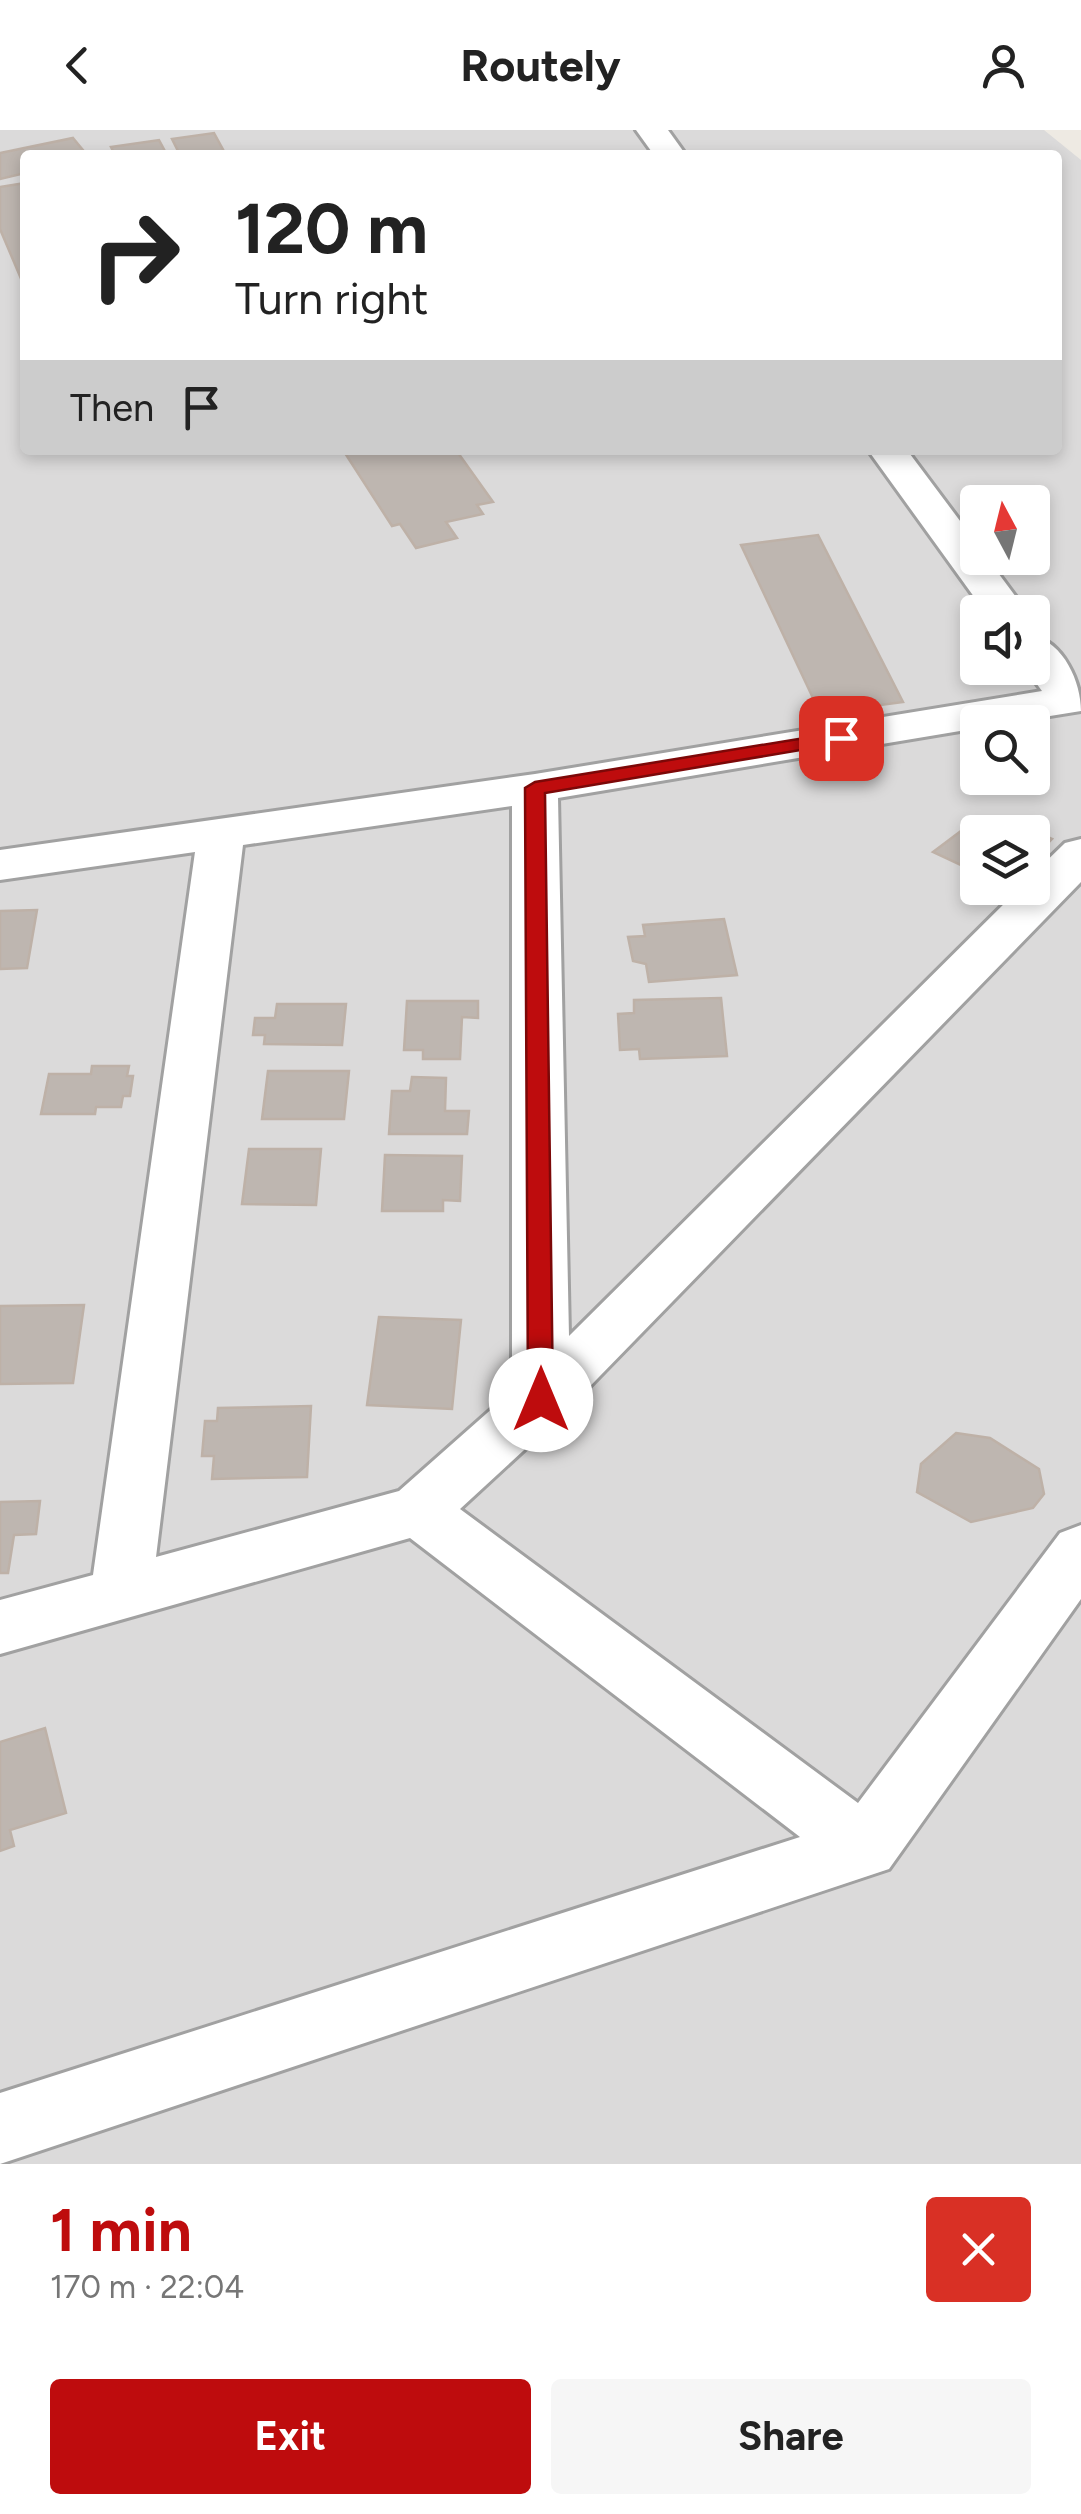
<!DOCTYPE html>
<html lang="en">
<head>
<meta charset="utf-8">
<style>
  :root { --surface:#fff; --page:#f6f6f6; --text:#222; --muted:#767676; --accent:#be0c0d }
  body { margin:0; font-family:Figtree,sans-serif; background:var(--page); color:var(--text); height:100vh; display:flex; flex-direction:column; font-size:38px; white-space:nowrap }
  * { box-sizing:border-box; margin:0 }
  p { font-size:32px; color:var(--muted) }
  .icon { flex:none; width:55px; height:55px; fill:none; stroke:currentColor; stroke-width:2; stroke-linecap:round; stroke-linejoin:round }
  .map { position:relative; height:2034px; overflow:hidden }
  .side { display:flex; flex-direction:column; background:var(--surface); flex:1 }
  .side>* { flex:none }
  .guide { position:absolute; left:20px; top:20px; width:1042px; height:305px; border-radius:10px; box-shadow:0 5px 15px #0003; background:#fff; color:var(--text); overflow:hidden }
  .needle { width:65px; rotate:353deg }
  .controls { position:absolute; left:960px; top:355px; display:grid; gap:20px }
  .controls a { display:grid; place-items:center; width:90px; height:90px; border-radius:10px; background:var(--surface); box-shadow:0 5px 15px #0003; font-size:50px }
  .pin { position:absolute; display:grid; place-items:center; width:85px; height:85px; color:#fff; margin:-42px; border-radius:20px; box-shadow:0 5px 15px #0006 }
  .me { position:absolute; width:110px; margin:-55px; rotate:0deg; stroke-linejoin:round; filter:drop-shadow(0 0 8px #0008) }
  .turn { display:flex; align-items:center; gap:35px; height:210px; padding:0 50px; font-size:45px }
  .turn .icon { width:130px; height:130px; stroke-width:2.5 }
  .turn b { display:block; font-size:70px; line-height:85px }
  .then { display:flex; align-items:center; height:95px; padding:0 50px; background:#0003; gap:20px; font-size:38px }
  .round { display:grid; place-items:center; flex:none; width:105px; height:105px; border-radius:10px; background:var(--page) }
  .summary { display:flex; align-items:center; justify-content:space-between; height:170px; padding:0 50px }
  h1 { font-size:60px; font-weight:700; line-height:75px; color:var(--accent) }
  .primary-button { display:flex; gap:20px; margin-top:auto; padding:20px 50px }
  .primary-button a { flex:1; height:115px; border-radius:10px; background:var(--accent); color:#fff; font-size:40px; font-weight:700; line-height:115px; text-align:center }
  .primary-button a+a { background:var(--page); color:var(--text) }
  header { display:flex; justify-content:space-between; align-items:center; height:130px; padding:0 50px; background:var(--surface); font-size:45px; font-weight:700 }
  .map>svg:first-child { display:block }
</style>
</head>
<body>
<header><svg class="icon" aria-label="back" viewBox="0 0 24 24"><path d="M15 5l-7 7 7 7"/></svg>Routely<svg class="icon" aria-label="person" viewBox="0 0 24 24"><circle cx="12" cy="8" r="4"/><path d="M4 21q1-7 8-7t8 7"/></svg></header>
<div class="map">
<svg width="1081" height="2034" viewBox="0 0 1081 2034">
  <rect width="100%" height="100%" fill="#eeeae3"/>
  <path fill="#dbdada" fill-rule="evenodd" d="M0,0H1044L1081,30V2034H0ZM25,25H1058V320H25ZM978,372H1032V428H978ZM978,482H1032V538H978ZM978,592H1032V648H978ZM978,702H1032V758H978Z"/>
  <g fill="#beb6b0" stroke="#beb1a7" stroke-width="2.5">
    <path d="M214,3L226,25H180L172,9Z"/>
    <path d="M73,8L87,25H25V43L0,49V23Z"/>
    <path d="M159,10L167,25H115L111,17Z"/>
    <path d="M25,53V151H22L0,99V57Z"/>
    <path d="M343,320H456L493,372L477,375L483,384L446,392L457,408L416,418L400,394L392,396Z"/>
    <path d="M818,405L903,572L820,583L741,415Z"/>
    <path d="M977,689L1009,702H978V743L933,722Z"/>
    <path d="M1032,700L1052,709L1035,726L1045,735L1032,747Z"/>
    <path d="M37,780L27,838L0,839V781Z"/>
    <path d="M724,789L737,845L649,852L646,834L633,831L628,807L645,806L643,795Z"/>
    <path d="M721,868L727,926L640,929L639,919L620,920L618,884L634,883V870Z"/>
    <path d="M407,871H478V888L462,887L460,929H423V920H404Z"/>
    <path d="M277,874H346L342,915L264,914L265,905H253L255,888H275Z"/>
    <path d="M92,936H129L127,946H133L130,966H123L121,977H96L95,984H41L49,944H91Z"/>
    <path d="M268,941H349L344,989H262Z"/>
    <path d="M412,947L446,948L445,981H469L467,1004H389L392,961H410Z"/>
    <path d="M249,1019H321L316,1075L242,1074Z"/>
    <path d="M385,1025L462,1026L460,1071L443,1070V1081H382Z"/>
    <path d="M84,1175L73,1253L0,1254V1176Z"/>
    <path d="M379,1187L461,1190L452,1279L367,1275Z"/>
    <path d="M311,1276L307,1347L212,1349L214,1326H202L205,1291H217L218,1278Z"/>
    <path d="M956,1303L990,1308L1039,1339L1044,1364L1033,1378L971,1392L917,1362L921,1334Z"/>
    <path d="M40,1371L36,1404L14,1405L8,1443H0V1372Z"/>
    <path d="M45,1598L66,1683L10,1700L14,1716L0,1721V1612Z"/>
  </g>
  <g fill="none" stroke-linecap="round" stroke-linejoin="round">
    <g stroke="#a1a1a1" stroke-width="6">
      <g id="minor">
        <path d="M636,0H668L686,25H654Z"/>
        <path d="M868,320H907L978,415V428H987L1027,482H985Z"/>
        <path d="M1032,505C1064,513 1081,552 1081,581L1013,592H978V598L558,668L569,1206L1020,758H1032V745L1065,713L1081,709V752L561,1286L460,1379L858,1673L1060,1403L1081,1395V1469L889,1739L0,2034V1963L800,1707L410,1408L0,1524V1470L93,1445L195,722L0,750V720L535,644L1042,561L1025,538H1032ZM512,676V1261L399,1361L156,1427L243,715Z"/>
      </g>
    </g>
    <use href="#minor" fill="#fff" fill-rule="evenodd"/>
  </g>
  <path fill="#be0c0d" stroke="#7c0808" stroke-width="2.5" d="M841,602L848,603V612L545,663L553,1270L541,1280L532,1277L528,1270L525,658L535,652Z"/>
</svg>
<div class="controls">
<a><svg class="needle" viewBox="-14 -14 28 28"><path d="M0-13l5 13h-10z" fill="#e53935"/><path d="M0 13l5-13h-10z" fill="#767676"/></svg></a>
<a><svg class="icon" aria-label="sound" viewBox="0 0 24 24"><path d="M4 9h4l5-4v14l-5-4H4zM17 9q2 3 0 6"/></svg></a>
<a><svg class="icon" aria-label="search" viewBox="0 0 24 24"><circle cx="10" cy="10" r="6"/><path d="M15 15l6 6"/></svg></a>
<a><svg class="icon" aria-label="layers" viewBox="0 0 24 24"><path d="M12 4l9 5-9 5-9-5zM3 14l9 5 9-5"/></svg></a>
</div>
<div class="pin" style="left:841px;top:608px;background:#d93025"><svg class="icon" aria-label="arrive" viewBox="0 0 24 24"><path d="M6 21V4h12l-3 4 3 4H6"/></svg></div>
<svg class="me" style="left:541px;top:1270px" viewBox="-20 -20 40 40"><circle r="19" fill="#fff"/><path d="M0-13L10 11 0 6-10 11z" fill="#be0c0d"/></svg>
<div class="guide">
<div class="turn"><svg class="icon" aria-label="right" viewBox="0 0 24 24"><path d="M7 20v-9h11M14 6l5 5-5 5"/></svg><div><b>120 m</b>Turn right</div></div>
<div class="then">Then<svg class="icon" aria-label="arrive" viewBox="0 0 24 24"><path d="M6 21V4h12l-3 4 3 4H6"/></svg></div>
</div>
</div>
<section class="side">
<div class="summary"><div><h1>1 min</h1><p>170 m · 22:04</p></div><a class="round" style="background:#d93025;color:#fff"><svg class="icon" aria-label="close" viewBox="0 0 24 24"><path d="M6 6l12 12M18 6L6 18"/></svg></a></div>
<div class="primary-button"><a>Exit</a><a>Share</a></div>
</section>
</body>
</html>
